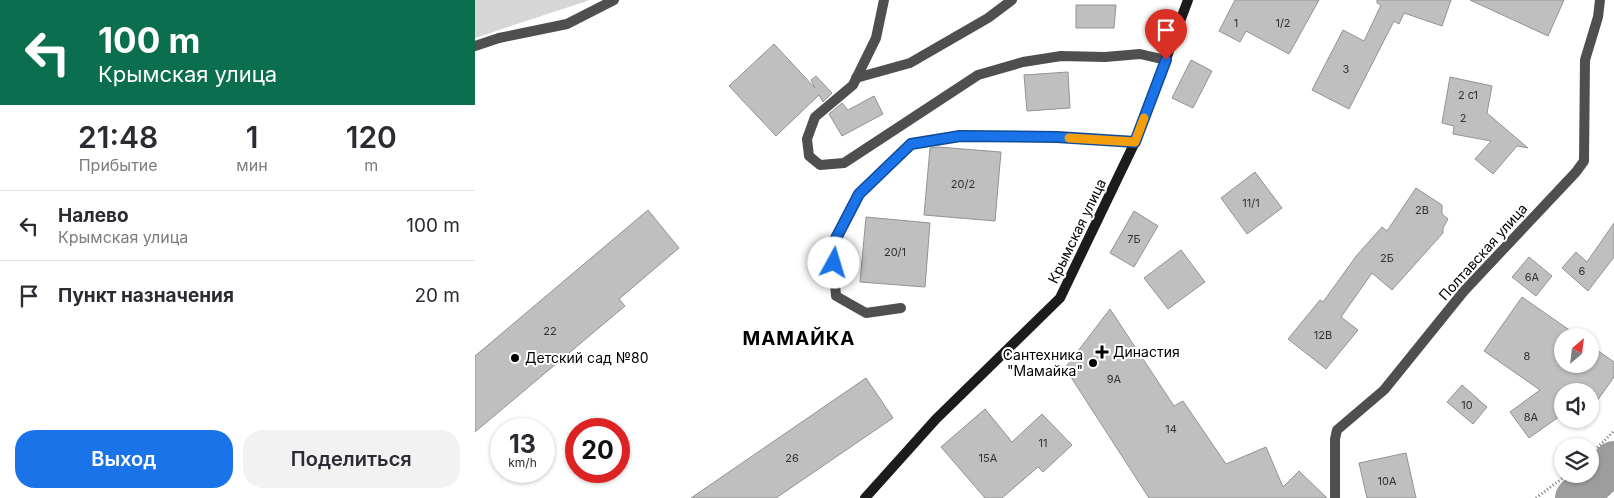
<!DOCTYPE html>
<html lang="ru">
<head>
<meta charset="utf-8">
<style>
  :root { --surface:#fff; --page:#f2f2f3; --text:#2b2b33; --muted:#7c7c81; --line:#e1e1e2; --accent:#1a73e8 }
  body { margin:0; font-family:Inter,sans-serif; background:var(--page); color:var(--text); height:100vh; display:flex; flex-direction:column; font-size:19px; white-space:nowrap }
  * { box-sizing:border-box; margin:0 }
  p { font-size:16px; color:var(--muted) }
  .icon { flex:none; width:28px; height:28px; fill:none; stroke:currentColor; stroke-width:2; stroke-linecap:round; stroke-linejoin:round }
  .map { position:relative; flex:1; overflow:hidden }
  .side { display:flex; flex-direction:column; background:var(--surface); width:475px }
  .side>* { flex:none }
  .banner { background:#0b6e4f; color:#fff; overflow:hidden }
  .needle { width:32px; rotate:28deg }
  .tools { position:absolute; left:1079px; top:328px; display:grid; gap:10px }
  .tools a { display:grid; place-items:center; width:45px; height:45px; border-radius:50%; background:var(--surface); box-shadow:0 1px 4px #0004; font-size:25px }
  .speed { position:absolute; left:15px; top:418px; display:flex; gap:10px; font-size:25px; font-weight:700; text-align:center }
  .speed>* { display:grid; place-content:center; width:65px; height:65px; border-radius:50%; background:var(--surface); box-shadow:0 1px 4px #0004; line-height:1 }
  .speed small { font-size:12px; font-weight:400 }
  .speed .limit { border:8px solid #d22; background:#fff; color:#111 }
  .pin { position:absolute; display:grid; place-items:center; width:42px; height:42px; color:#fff; margin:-51px -21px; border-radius:50% 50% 50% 0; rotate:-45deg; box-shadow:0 0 5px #0007 }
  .pin .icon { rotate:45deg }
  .me { position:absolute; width:55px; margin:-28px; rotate:6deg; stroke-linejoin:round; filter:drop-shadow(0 0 4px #0008) }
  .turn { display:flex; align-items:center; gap:18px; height:105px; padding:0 15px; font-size:22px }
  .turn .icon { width:65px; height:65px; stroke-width:2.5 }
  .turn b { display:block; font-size:35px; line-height:42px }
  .eta { display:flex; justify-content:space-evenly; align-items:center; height:85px; text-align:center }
  .eta b { font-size:30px; font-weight:600; line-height:35px }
  .button { display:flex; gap:10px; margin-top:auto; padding:10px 15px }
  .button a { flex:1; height:58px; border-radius:20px; background:var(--accent); color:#fff; font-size:20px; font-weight:600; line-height:58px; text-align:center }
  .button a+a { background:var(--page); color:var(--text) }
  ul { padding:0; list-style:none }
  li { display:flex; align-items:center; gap:15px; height:70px; padding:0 15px; border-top:1px solid var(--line) }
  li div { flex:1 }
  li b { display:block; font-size:19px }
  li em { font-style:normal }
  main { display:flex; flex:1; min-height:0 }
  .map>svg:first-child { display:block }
</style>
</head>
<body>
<main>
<section class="side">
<div class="banner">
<div class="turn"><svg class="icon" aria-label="left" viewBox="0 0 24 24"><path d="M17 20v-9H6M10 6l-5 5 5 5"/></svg><div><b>100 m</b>Крымская улица</div></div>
</div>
<div class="eta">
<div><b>21:48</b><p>Прибытие</p></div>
<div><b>1</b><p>мин</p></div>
<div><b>120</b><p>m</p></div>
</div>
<ul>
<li><svg class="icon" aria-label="left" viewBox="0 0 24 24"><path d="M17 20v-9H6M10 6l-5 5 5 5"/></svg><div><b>Налево</b><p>Крымская улица</p></div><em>100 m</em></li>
<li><svg class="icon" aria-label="arrive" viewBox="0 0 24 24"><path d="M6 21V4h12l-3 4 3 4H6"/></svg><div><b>Пункт назначения</b></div><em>20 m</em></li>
</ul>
<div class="button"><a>Выход</a><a>Поделиться</a></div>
</section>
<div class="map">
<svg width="1139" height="498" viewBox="0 0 1139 498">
  <rect width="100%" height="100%" fill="#fff"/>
  <path fill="#d6d6d6" d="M0,0H115L0,38Z"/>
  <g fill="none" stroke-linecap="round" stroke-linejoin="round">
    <path stroke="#9d9d9d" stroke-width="42" d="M1101,498L1139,462"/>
  </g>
  <g fill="#bfbfbf" stroke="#939393">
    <path d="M760,0H844L814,54L771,31L765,42L744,31Z"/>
    <path d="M902,0H976L967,26L929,13L924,24L919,21L874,109L837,90L868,30L889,41L906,5L902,3Z"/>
    <path d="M995,0H1089L1073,36Z"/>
    <path d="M601,5H641L639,28H601Z"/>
    <path d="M299,44L340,88L336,80L341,76L357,93L348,102L344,95L301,136L254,86Z"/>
    <path d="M716,60L737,71L718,108L697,98Z"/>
    <path d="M593,72L595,108L552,111L549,75Z"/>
    <path d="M975,77L1017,86L1012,113L1053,148L1042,146L1018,174L1000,159L1016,141L978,134L979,126L967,123Z"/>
    <path d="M399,96L408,114L367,136L354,114L367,103L373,110Z"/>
    <path d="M463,147L526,152L520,221L449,215L455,148Z"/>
    <path d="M780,172L807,208L772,234L746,198Z"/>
    <path d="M941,188L967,205V214L973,219L968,228V233L917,290L897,273L866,317L883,330L851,369L813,339L845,300L848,302L882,255L907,227L912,231Z"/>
    <path d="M173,210L204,248L144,299L150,306L0,432V356Z"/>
    <path d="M659,211L683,226L659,267L635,253Z"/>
    <path d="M391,217L455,223L450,287L385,282Z"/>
    <path d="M1139,223V257L1113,291L1087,268L1101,252L1112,262Z"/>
    <path d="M706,250L730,282L693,309L669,278Z"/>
    <path d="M1054,257L1077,276L1061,296L1037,277Z"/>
    <path d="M1047,297L1103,336H1088V364H1115V345L1139,362V377L1115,411V391H1088V414L1054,438L1035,412L1065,390L1009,351Z"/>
    <path d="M635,309L699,406L708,401L751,464L791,447L808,487L824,471L852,498H674L590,368Z"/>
    <path d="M391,378L418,418L301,498H216Z"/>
    <path d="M987,385L1012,407L998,424L972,402Z"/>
    <path d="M510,409L537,442L567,414L597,445L568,472L563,467L527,498H510L466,447Z"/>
    <path d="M931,453L941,498H892L884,463Z"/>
  </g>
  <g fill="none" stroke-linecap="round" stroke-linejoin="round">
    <g stroke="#717171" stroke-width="3" stroke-dasharray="1 2.5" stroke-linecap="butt">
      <path d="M1115,455L1139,431"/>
      <path d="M1061,498L1093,474"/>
    </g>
    <g stroke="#4f4f4f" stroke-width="10">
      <path d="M409,0L401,38L378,85L340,117L332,139L334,156L345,165L369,163L503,75L548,62L586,56L630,57L665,54L691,60"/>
      <path d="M0,46L24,38L92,24L139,0"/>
      <path d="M381,78L435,63L513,18L537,0"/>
      <path d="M426,308L391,313L361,296L357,246L384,194L436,144L485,136L582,137L660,142"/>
    </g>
    <path stroke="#4f4f4f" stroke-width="10" d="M860,498V439L862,430L909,390L989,291L1101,172L1109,161L1110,60L1123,17L1125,0"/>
    <path stroke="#1c1c1c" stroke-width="10" d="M390,498L461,419L585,298L660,142L713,0"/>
  </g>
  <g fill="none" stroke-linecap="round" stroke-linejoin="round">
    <g stroke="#114b97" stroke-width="12">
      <path id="route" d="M359,263L357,246L384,194L436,144L485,136L582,137L660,142L691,60"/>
    </g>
    <use href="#route" stroke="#1a73e8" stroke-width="9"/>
    <path stroke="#f59e0b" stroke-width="9" d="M594,138L660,142L669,118"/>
  </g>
  <g fill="#000" stroke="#fff" stroke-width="2">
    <path d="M624.5 344.5h5v5h5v5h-5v5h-5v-5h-5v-5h5z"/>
    <circle cx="40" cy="358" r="5"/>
    <circle cx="618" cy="363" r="5"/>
  </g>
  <g text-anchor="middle" stroke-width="4" stroke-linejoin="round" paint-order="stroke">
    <g font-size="11" fill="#303030">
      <text x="761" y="27">1</text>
      <text x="808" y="27">1/2</text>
      <text x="871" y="73">3</text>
      <text x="993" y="99">2 с1</text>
      <text x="988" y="122">2</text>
      <text x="488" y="188">20/2</text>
      <text x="776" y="207">11/1</text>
      <text x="947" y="214">2В</text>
      <text x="659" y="243">7Б</text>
      <text x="420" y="256">20/1</text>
      <text x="912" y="262">2Б</text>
      <text x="1107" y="275">6</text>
      <text x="1057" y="281">6А</text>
      <text x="75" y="335">22</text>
      <text x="848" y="339">12В</text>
      <text x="1052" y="360">8</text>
      <text x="639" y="383">9А</text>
      <text x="992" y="409">10</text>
      <text x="1056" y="421">8А</text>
      <text x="696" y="433">14</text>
      <text x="568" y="447">11</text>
      <text x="317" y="462">26</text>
      <text x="513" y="462">15А</text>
      <text x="912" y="485">10А</text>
    </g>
    <g font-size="14" fill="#000" stroke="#fff">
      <text transform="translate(602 231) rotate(-64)" y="5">Крымская улица</text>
      <text transform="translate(1008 252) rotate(-48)" y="5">Полтавская улица</text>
    </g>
    <g font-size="14" fill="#000" stroke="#fff" text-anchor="start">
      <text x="638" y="357">Династия</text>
      <text x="608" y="360" text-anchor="end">Сантехника<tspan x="608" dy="16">"Мамайка"</tspan></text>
      <text x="50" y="363">Детский сад №80</text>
    </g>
    <g font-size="19" font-weight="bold" letter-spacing="1" fill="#000" stroke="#fff">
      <text x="324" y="345">МАМАЙКА</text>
    </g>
  </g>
</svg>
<div class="tools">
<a><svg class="needle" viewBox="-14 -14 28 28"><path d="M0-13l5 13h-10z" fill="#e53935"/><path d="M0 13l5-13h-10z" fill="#7c7c81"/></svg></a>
<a><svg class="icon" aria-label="sound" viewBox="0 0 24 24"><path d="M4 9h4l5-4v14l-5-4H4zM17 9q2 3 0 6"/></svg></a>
<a><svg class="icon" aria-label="layers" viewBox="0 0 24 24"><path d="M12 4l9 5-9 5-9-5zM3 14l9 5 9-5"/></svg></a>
</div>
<div class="speed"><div>13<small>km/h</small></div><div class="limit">20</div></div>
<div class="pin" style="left:691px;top:60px;background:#d93025"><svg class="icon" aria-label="arrive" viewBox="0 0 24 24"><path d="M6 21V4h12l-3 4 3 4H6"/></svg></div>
<svg class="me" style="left:359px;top:263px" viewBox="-20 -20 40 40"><circle r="19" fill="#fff"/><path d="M0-13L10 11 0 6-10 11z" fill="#1a73e8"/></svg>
</div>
</main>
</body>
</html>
